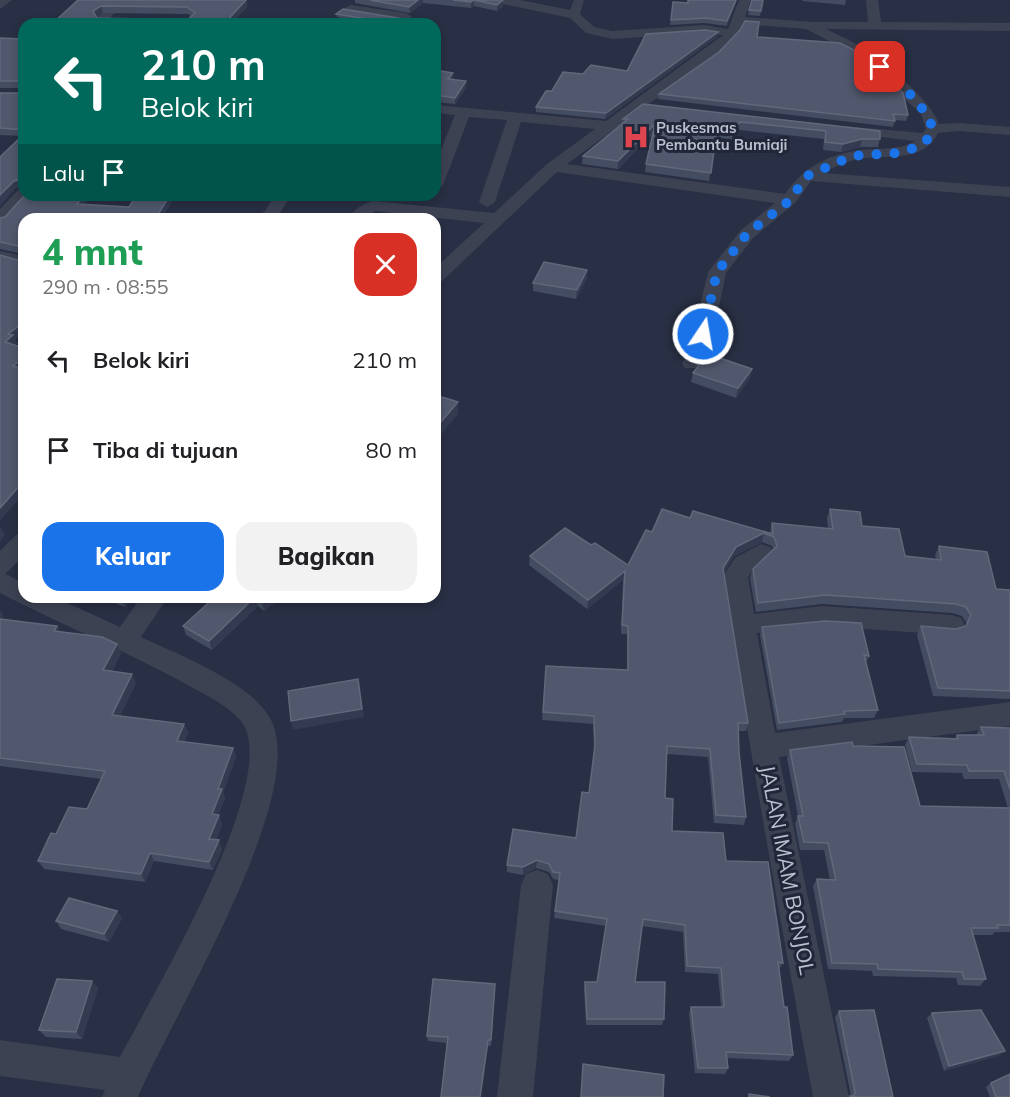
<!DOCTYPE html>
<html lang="id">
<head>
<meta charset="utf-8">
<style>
  :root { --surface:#fff; --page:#f2f2f2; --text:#202124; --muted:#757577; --accent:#1a73e8 }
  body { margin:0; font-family:Mulish,sans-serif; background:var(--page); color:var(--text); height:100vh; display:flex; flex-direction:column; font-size:22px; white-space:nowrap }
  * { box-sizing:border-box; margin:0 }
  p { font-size:20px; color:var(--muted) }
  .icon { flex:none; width:33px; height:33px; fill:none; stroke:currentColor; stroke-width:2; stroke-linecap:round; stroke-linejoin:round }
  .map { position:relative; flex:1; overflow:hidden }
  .panel { position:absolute; left:18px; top:213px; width:423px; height:390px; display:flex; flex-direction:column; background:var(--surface); border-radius:18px; box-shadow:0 3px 9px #0003 }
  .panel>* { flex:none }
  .guide { position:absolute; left:18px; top:18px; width:423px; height:183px; border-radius:18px; box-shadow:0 3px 9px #0003; background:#00695c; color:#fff; overflow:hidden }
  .pin { position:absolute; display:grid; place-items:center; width:51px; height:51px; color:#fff; margin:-26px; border-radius:12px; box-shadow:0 3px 9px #0006 }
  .me { position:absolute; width:66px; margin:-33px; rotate:12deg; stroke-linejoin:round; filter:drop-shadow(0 0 4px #0008) }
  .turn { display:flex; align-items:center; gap:21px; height:126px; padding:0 24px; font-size:27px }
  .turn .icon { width:78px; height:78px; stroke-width:2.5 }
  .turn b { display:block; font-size:42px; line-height:51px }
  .then { display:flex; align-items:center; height:57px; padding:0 24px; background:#0003; gap:12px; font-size:22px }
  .round { display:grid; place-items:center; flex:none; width:63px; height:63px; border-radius:18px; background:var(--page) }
  .head { display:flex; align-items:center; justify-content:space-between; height:102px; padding:0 24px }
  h1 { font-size:36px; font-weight:800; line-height:45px; color:#1e9e55 }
  .action { display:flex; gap:12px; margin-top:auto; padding:12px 24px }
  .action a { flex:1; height:69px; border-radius:18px; background:var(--accent); color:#fff; font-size:24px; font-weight:800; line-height:69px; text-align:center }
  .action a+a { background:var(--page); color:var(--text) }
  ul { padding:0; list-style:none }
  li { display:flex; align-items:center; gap:18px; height:90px; padding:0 24px }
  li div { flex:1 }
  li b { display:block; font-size:22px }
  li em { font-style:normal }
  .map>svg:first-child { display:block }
</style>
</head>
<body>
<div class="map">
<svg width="1010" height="1097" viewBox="0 0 1010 1097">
  <rect width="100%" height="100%" fill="#292f44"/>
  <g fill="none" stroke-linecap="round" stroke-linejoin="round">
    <g fill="#3d4253" fill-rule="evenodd">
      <path d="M0,0H12L0,9Z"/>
      <path d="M114,0H127L104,24H91Z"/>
      <path d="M497,0H520L570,10L574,0H584L580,14L594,27L612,31L704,25L728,29L739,0H751L745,17L812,22H868L866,0H878L881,22L1010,23V31L826,29C840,36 855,42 868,51C888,65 931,101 939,124L958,123L1010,127V135L958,131L938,133C922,165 884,153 854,160C843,163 833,168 823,173L1010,187V197L811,181L795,203L753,238L726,273L713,335L699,368H685L682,364L693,335L708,272L741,230L775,203L557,172L441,282L435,283V268L484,223L375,211L365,219H348C354,209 362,204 373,201L494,213L547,164L595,129L521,122L495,202L487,207L479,202L507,120L469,117L443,185L435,190V165L455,115L435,113V105L606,121L723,35L704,33L612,39L586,33L570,18L503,4ZM743,24L806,29L858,56L921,114L926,129L923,133L843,126L841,129L848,133L915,141C903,149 888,148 874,149C836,151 806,163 785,194L567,164L724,49L738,36Z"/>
      <path d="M350,5L406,13L412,17L406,21L346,12L344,9Z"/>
      <path d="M24,188V195H31L6,223L0,224V209L18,190Z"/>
      <path d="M275,195H291L277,218L252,219L265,211Z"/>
      <path d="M0,251L24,256V266L0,261Z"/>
      <path d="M24,532V556L5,574L24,583V597H54L120,627L141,597H168L141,637C179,655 250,682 270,718C312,792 170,1020 138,1097H102L105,1090L0,1076V1040L120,1057C149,1001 287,772 240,720C225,703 203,694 184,683C124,650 60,624 0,593V551L16,535Z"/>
      <path d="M761,544L770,547L773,553C767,564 755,567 748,577L754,614L822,606L952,615L961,618L965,625L961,632L952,635L822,626L757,633L775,733L1010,702V726L779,757L849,1097H813C781,924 749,749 723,576L735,558Z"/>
      <path d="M537,870L548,874L553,885L533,1097H497L521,885L526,874Z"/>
    </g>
  </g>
  <g fill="#444c61" fill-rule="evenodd">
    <path d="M78,0H246L247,7L231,24H52ZM103,13L188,14L191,16L187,20L97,18V17Z"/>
    <path d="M355,0H502L503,6L497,11L474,6L471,8L423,3L410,13L355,3Z"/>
    <path d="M688,0H737L727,26L704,23L670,25L673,2L687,3Z"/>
    <path d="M763,0L760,16L748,15L749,10Z"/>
    <path d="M803,0H846L845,5L802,1Z"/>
    <path d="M336,14L398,18V22L395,24H377L337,17Z"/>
    <path d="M718,32L717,37L605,119L536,112V107L552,91L583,74L627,71Z"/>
    <path d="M757,37L870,69L908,115L906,121L895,120L893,127L658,99L659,94Z"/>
    <path d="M0,38L24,39V187L16,188L22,136L0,135V93H22L23,88H0Z"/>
    <path d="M435,70L453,73V80L466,88L455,104L435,102Z"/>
    <path d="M643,104L880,139L878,147H860L841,152L823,150L824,139L739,130L733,140L716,137L709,181L645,172L646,164L653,133L618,169L582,164L583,156L622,124L623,119Z"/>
    <path d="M137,195H176L161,219H24V332L15,338L17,343L14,345L24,348V493L0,520L21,261L23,258V254L0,249V218L85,204L129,207Z"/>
    <path d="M587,278L576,299L533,291V283Z"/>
    <path d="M752,369L750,378L736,398L691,382L693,373Z"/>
    <path d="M830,509L862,526L905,556L936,559L935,555L939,546L996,589L1010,590V699L933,696L917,635L921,626L956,629L966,626L967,624L962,616L952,613L822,604L756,612L750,578L753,569L773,549L772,546L762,542L734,556L724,572L748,723L746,731H738L739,752L746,817L744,825L714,823L708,757L667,754L665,798L672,831L726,861L783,963L779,969L784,1007L793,1055L789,1061L727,1058L728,1068L725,1074L695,1073L689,1013L691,1007H721L718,974L685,972L683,932L642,926L635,982L664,1019L662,1025H586L584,988L585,982H597L606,926L554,918L559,880L553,879L549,872L536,868L523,875L507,872V865L576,838L589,793L594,754L593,724L542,720L546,666L627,670V634H621L623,580L587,609L529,565L530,556L591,545L628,565L652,532L690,518L770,533L772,523L828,528L827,518Z"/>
    <path d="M68,597H84L79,602Z"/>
    <path d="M99,597H134L125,607Z"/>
    <path d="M215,597H282L264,611L258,606L212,650L186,635L183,626Z"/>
    <path d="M0,610L3,616L1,619L57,626L60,632L121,653L112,671L136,683L120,716L184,724L188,733L184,742L233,748L236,757L223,792L225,798L218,815L222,824L216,840L222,849L213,870L154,861L145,882L44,869L38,861L56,834L87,809L102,779L0,766Z"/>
    <path d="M762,627L869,656L866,663L878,710L874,718H844L842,722L777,730L760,635Z"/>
    <path d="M981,727L1010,728V932H995L992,935H973L986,979L980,986L958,985L956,978L873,976L872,971L828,969L813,886L817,879L830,880L824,850H800L795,824L798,816L787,758L790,750L853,746L920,806L1008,808L999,779H964L962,773L912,772L905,745L909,737L955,738L957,735H976Z"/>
    <path d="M122,918L109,942L61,929L56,921Z"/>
    <path d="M92,981L98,988L82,1039L46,1037L39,1030Z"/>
    <path d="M495,990L491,1046H488L481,1097H441L447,1043L428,1041L427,1036Z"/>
    <path d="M839,1011L893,1097H849L851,1096L835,1017Z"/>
    <path d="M932,1013L1005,1051L998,1056L944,1071L927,1018Z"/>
    <path d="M991,1083L1010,1097H990L986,1087Z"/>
  </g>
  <g fill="#343b51">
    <path d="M246,0L247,7L231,24H224Z"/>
    <path d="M418,0H423V3L410,13L409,7Z"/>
    <path d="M474,0V6L471,8V2Z"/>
    <path d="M503,0V6L497,11V5Z"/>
    <path d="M736,0H737L727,26V21Z"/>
    <path d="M101,6L103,13L95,18L93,11Z"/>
    <path d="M398,18V22L395,24H392V23Z"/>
    <path d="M718,32L717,37L605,119L606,113Z"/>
    <path d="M453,73L454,79L448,86V79Z"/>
    <path d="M466,81V88L455,104V98Z"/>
    <path d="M740,122L739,130L733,140L734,132Z"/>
    <path d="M655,124V132L618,169V161Z"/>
    <path d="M862,139L860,147L841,152L843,144Z"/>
    <path d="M23,179L24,187L16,188L0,206V195L14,181Z"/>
    <path d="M84,195H92L79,211L77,204Z"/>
    <path d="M170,195H176L161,219H155Z"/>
    <path d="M587,270V278L576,299L577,290Z"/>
    <path d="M24,322V332L15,338L17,343L8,350L5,342L8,334Z"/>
    <path d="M24,358V368L16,374L13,366Z"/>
    <path d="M752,369L750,378L736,398L738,388Z"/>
    <path d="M458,402V414L435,442V429Z"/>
    <path d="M22,483L24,488V493L0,520V508Z"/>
    <path d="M1,527L5,535L0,542V529Z"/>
    <path d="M764,533L762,542L734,556L721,576L723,568L736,547Z"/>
    <path d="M625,571L623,580L587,609L588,600Z"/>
    <path d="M77,597H84L79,602Z"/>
    <path d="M123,597H134L125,607L121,599Z"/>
    <path d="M255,597L258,606L212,650L209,641Z"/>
    <path d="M268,597H282L264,611L262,602Z"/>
    <path d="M0,610L3,616L0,621Z"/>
    <path d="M57,626L61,635L54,631Z"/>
    <path d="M117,644L121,653L108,679L103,670Z"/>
    <path d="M132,674L136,683L116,724L112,715Z"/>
    <path d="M360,687L364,717L293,730L291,721Z"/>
    <path d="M184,724L188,733L181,749L177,741Z"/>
    <path d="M233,748L236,757L223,792L225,798L215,823L212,814L218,789Z"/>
    <path d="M219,815L222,824L213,847L209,839Z"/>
    <path d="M219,840L222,849L213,870L209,862Z"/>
    <path d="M150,853L154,861L145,882L141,874Z"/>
    <path d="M537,860L536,868L523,875V867Z"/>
    <path d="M117,911L122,918L109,942L104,934Z"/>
    <path d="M92,981L98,988L82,1039L76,1032Z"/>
    <path d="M488,1040V1046L481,1097H480Z"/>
    <path d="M1005,1051L998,1056L944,1071L949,1066Z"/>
  </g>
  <g fill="#51586d" stroke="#61687c" stroke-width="1.5" fill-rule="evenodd">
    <path d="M78,0H246L224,24H52ZM101,6L187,7L195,13L187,20L97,18L93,11Z"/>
    <path d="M370,0H418L409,7Z"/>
    <path d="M453,0H503L497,5L474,0L471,2Z"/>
    <path d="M688,0H736L727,21L705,18L671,20L673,2L688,3Z"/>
    <path d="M752,0H763L761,11L749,10Z"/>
    <path d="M343,9L398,18L392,23L336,14Z"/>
    <path d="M745,21L759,22L757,37L840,43L858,52L867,61L870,69L877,70L903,93L908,115L893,114L895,121L659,94L719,52L740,30Z"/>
    <path d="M705,30L718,32L606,113L536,107L546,91H552L563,72L583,74L591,65L627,71L646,34Z"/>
    <path d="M0,38L24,39V130L0,128V93H22L24,83L22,81H0Z"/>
    <path d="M435,70L453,73L448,79L466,81L455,98L435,95Z"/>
    <path d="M643,104L880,131V139H862L843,144L825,142L826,131L740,122L734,132L717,129L711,173L646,164L655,124L618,161L583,156L628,119H623Z"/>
    <path d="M24,134V186L23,179L14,181L0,195V157Z"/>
    <path d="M25,195H84L77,204L129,207L137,195H170L155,219H157H24V322L8,334L13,335L5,342L24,348V358L13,366L24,369V484L22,483L0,508V255L21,261L23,258V247L0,242V218L5,217Z"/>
    <path d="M544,262L587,270L577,290L533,283Z"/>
    <path d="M708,354L752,369L738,388L693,373Z"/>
    <path d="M435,395L458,402L435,429Z"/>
    <path d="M662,509L690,518L693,511L773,534L772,523L833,529L830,509L860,512L862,526L899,529L905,556L941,560L939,546L987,552L996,589L1010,590V691L938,688L921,626L956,629L966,626L971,615L966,607L956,604L825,595L758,603L753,569L777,546L774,537L764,533L736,547L723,568L748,723H738L739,752L746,817L716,815L710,749L667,746L665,798L673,799L672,831L723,833L726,861L768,862L783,963L778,962L784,1007H787L793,1055L726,1052L728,1068H698L691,1007H724L721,968L687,966L685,925L643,919L635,982H665L664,1019H587L585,982H597L607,919L555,911L560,873L553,872L549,864L537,860L523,867L507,865L513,829L576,838L582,792L589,793L595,745L594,716L543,712L546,666L628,670V626L622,625L625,571L588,600L530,556L565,528L591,545L595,543L628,565L646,530L652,532Z"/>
    <path d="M215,597H268L262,602L255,597L209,641L183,626Z"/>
    <path d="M0,619L57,626L54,631L102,637L117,644L103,670L132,674L112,715L184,724L177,741L233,748L218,789H222L212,814L219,815L209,839L219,840L209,862L150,853L141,874L38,861L51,833L56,834L69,807L87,809L105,771L0,758Z"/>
    <path d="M825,621L861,623L869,656L864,655L878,710L844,711L845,714L779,723L762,627Z"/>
    <path d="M358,679L362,709L291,721L288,691Z"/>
    <path d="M981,727L1010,728V789L1004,771H969L967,765L917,764L909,737L958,739L957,735H984Z"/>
    <path d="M852,742L853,746L904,747L920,806L1010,808V925H997L998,928H971L986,979H964L962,972L878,969L877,964L832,963L817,879L836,880L828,843L804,842L798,816H803L790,750Z"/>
    <path d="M69,898L117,911L104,934L56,921Z"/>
    <path d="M57,979L92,981L76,1032L39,1030Z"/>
    <path d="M433,979L495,984L491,1040H488L480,1097H441L448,1037L427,1036Z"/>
    <path d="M874,1010L893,1097H850V1096H854L855,1092L839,1011Z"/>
    <path d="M981,1010L1005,1051L949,1066L932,1013Z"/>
    <path d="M583,1064L664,1075L663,1097H581Z"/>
    <path d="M1010,1074V1097H996L991,1083Z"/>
    <path d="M749,1094L770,1097H749Z"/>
  </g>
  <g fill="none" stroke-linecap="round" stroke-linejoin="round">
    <path stroke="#1a73e8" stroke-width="10" stroke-dasharray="0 18" d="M703,334L717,272L747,234L789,201L807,176L852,156L897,153L918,147L929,138L933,129C923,102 901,86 880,67"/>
  </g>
  <defs>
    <g id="hospital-bare" transform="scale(2.07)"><path d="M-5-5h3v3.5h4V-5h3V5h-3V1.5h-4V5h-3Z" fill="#e0444e" stroke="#212739" stroke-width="2.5" paint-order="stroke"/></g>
  </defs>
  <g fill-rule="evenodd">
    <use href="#hospital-bare" x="636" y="137"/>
  </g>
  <g text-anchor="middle" stroke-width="6" stroke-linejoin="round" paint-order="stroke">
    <g font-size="15" font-weight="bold" fill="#babecd" stroke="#212739" text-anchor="start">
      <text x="656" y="133">Puskesmas<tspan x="656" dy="17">Pembantu Bumiaji</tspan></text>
    </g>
    <g font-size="21" fill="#babecd" stroke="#212739">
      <text transform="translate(787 870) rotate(79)" y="7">JALAN IMAM BONJOL</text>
    </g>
  </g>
</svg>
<div class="pin" style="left:880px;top:67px;background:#d93025"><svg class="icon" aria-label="arrive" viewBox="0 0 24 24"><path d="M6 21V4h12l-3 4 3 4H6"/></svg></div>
<svg class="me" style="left:703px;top:334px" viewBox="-20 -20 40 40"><circle r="17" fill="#1a73e8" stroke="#fff" stroke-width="3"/><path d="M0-11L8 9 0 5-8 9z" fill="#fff"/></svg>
<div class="guide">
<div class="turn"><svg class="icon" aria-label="left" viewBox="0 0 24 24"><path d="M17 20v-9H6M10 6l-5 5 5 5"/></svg><div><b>210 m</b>Belok kiri</div></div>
<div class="then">Lalu<svg class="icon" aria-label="arrive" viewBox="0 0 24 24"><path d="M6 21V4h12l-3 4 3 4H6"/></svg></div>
</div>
<section class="panel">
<div class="head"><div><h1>4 mnt</h1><p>290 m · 08:55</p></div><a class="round" style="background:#d93025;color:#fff"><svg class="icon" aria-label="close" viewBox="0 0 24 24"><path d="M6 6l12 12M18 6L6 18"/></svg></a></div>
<ul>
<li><svg class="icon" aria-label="left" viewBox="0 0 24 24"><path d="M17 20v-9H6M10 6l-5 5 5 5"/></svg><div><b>Belok kiri</b></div><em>210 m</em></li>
<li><svg class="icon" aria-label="arrive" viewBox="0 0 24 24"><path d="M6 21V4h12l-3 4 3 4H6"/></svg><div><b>Tiba di tujuan</b></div><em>80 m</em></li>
</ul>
<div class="action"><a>Keluar</a><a>Bagikan</a></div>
</section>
</div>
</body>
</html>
